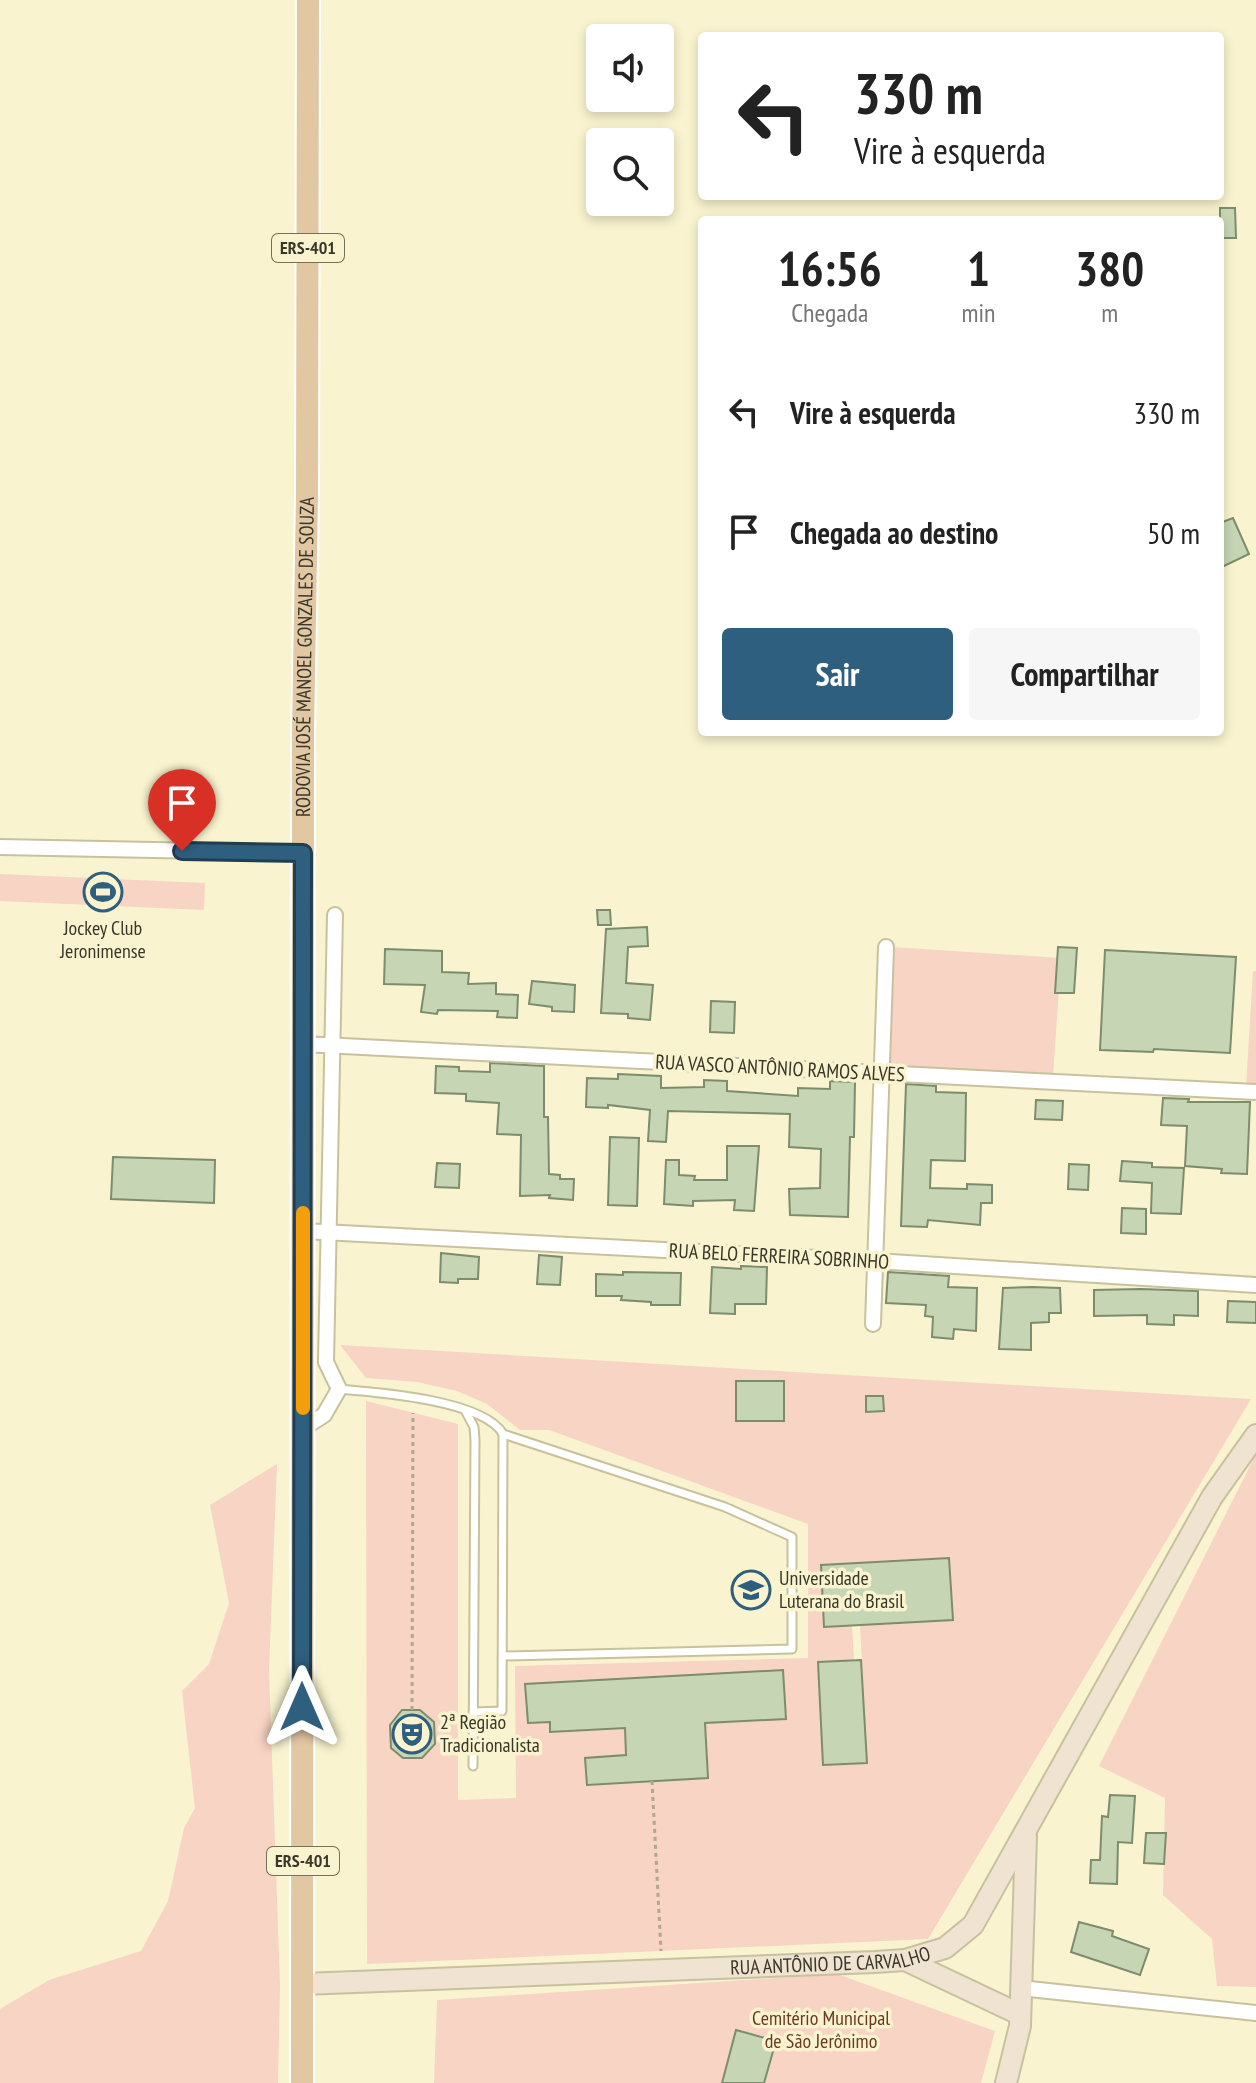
<!DOCTYPE html>
<html lang="pt">
<head>
<meta charset="utf-8">
<style>
  :root { --surface:#fff; --page:#f6f6f6; --text:#222; --muted:#767676; --accent:#2f5f7e }
  body { margin:0; font-family:"PT Sans Narrow",sans-serif; background:var(--page); color:var(--text); height:100vh; display:flex; flex-direction:column; font-size:30px; white-space:nowrap }
  * { box-sizing:border-box; margin:0 }
  p { font-size:26px; color:var(--muted) }
  .icon { flex:none; width:44px; height:44px; fill:none; stroke:currentColor; stroke-width:2; stroke-linecap:round; stroke-linejoin:round }
  .map { position:relative; flex:1; overflow:hidden }
  .side { position:absolute; left:698px; top:216px; width:526px; height:520px; display:flex; flex-direction:column; background:var(--surface); border-radius:8px; box-shadow:0 4px 12px #0003 }
  .side>* { flex:none }
  .hud { position:absolute; left:698px; top:32px; width:526px; height:168px; border-radius:8px; box-shadow:0 4px 12px #0003; background:#fff; color:var(--text); overflow:hidden }
  .buttons { position:absolute; left:586px; top:24px; display:grid; gap:16px }
  .buttons a { display:grid; place-items:center; width:88px; height:88px; border-radius:8px; background:var(--surface); box-shadow:0 4px 12px #0003; font-size:40px }
  .pin { position:absolute; display:grid; place-items:center; width:68px; height:68px; color:#fff; margin:-82px -34px; border-radius:50% 50% 50% 0; rotate:-45deg; box-shadow:0 0 8px #0007 }
  .pin .icon { rotate:45deg }
  .me { position:absolute; width:88px; margin:-44px; rotate:0deg; stroke-linejoin:round; filter:drop-shadow(0 0 6px #0008) }
  .turn { display:flex; align-items:center; gap:28px; height:168px; padding:0 24px; font-size:36px }
  .turn .icon { width:104px; height:104px; stroke-width:2.5 }
  .turn b { display:block; font-size:56px; line-height:68px }
  .eta { display:flex; justify-content:space-evenly; align-items:center; height:136px; text-align:center }
  .eta b { font-size:48px; font-weight:700; line-height:56px }
  .cta { display:flex; gap:16px; margin-top:auto; padding:16px 24px }
  .cta a { flex:1; height:92px; border-radius:8px; background:var(--accent); color:#fff; font-size:32px; font-weight:700; line-height:92px; text-align:center }
  .cta a+a { background:var(--page); color:var(--text) }
  ul { padding:0; list-style:none }
  li { display:flex; align-items:center; gap:24px; height:120px; padding:0 24px }
  li div { flex:1 }
  li b { display:block; font-size:30px }
  li em { font-style:normal }
  .map>svg:first-child { display:block }
</style>
</head>
<body>
<div class="map">
<svg width="1256" height="2083" viewBox="0 0 1256 2083">
  <rect width="100%" height="100%" fill="#f9f4cf"/>
  <g fill="#f7d4c4" fill-rule="evenodd">
    <path d="M0,874L205,883L204,910L0,901Z"/>
    <path d="M892,947L1061,958L1053,1077L887,1067Z"/>
    <path d="M1253,971H1256V1087H1246Z"/>
    <path d="M340,1345L1251,1399L928,1939L367,1964L366,1401L458,1424V1800L516,1798L515,1666L808,1658V1524L549,1430H520L487,1404L457,1391L417,1382L366,1378ZM949,1558L952,1620L860,1625L867,1763L819,1662L854,1660L852,1625L821,1565Z"/>
    <path d="M1256,1454V1987L1217,1986L1212,1939L1163,1895L1165,1798L1099,1766Z"/>
    <path d="M277,1464L269,1670L280,1985L278,2083H0V2009L49,1980L141,1951L168,1901L184,1828L195,1808L182,1691L209,1664L229,1603L210,1505Z"/>
    <path d="M837,1974L995,2031L981,2083H434L437,2000Z"/>
  </g>
  <g fill="#c6d6b4" stroke="#7d8c6d" stroke-width="2">
    <path d="M1220,208H1235L1236,238H1220Z"/>
    <path d="M1233,518L1249,554L1220,568V523Z"/>
    <path d="M597,910H610L611,925H598Z"/>
    <path d="M647,927L648,946L628,947L626,983L653,985L650,1020L628,1018V1014L601,1013L606,929Z"/>
    <path d="M1058,947L1077,948L1074,993H1055Z"/>
    <path d="M385,949L442,951V972L469,973L468,984L496,983V994L518,995L517,1018L497,1017L498,1011L438,1010L437,1014L421,1012L425,985L384,984Z"/>
    <path d="M1105,950L1236,957L1230,1053L1154,1049L1153,1052L1100,1050Z"/>
    <path d="M532,981L575,985L574,1012L552,1011V1007L529,1004Z"/>
    <path d="M711,1001L735,1002L734,1033L710,1032Z"/>
    <path d="M490,1063L544,1066V1117H548L549,1174L560,1175V1179H574L573,1200L549,1198L550,1195L520,1196L521,1135L497,1134L499,1103L466,1101V1094L435,1093L436,1066L459,1067V1071L490,1072Z"/>
    <path d="M618,1074L661,1076V1088L704,1087V1080L727,1081V1091L798,1096V1088L830,1089V1081L855,1082L854,1137H850L848,1217L790,1215L789,1189L820,1188L821,1149L789,1147L790,1114L668,1111L666,1142L648,1141L650,1110L608,1105V1108L586,1107L587,1078L618,1079Z"/>
    <path d="M906,1084L936,1086V1092L966,1093L965,1161L931,1160L930,1188L967,1189V1184L992,1185V1203H981L980,1225L928,1220L927,1227L901,1226Z"/>
    <path d="M1163,1098L1189,1099L1188,1102H1250L1247,1174L1221,1173L1222,1169L1185,1166L1187,1126L1161,1125Z"/>
    <path d="M1036,1100L1063,1101L1062,1120L1035,1119Z"/>
    <path d="M610,1137L639,1138L637,1206L608,1205Z"/>
    <path d="M727,1146H759L754,1211L734,1210L735,1200L693,1201V1206L664,1204L666,1160H679V1175L695,1176L694,1180H727Z"/>
    <path d="M113,1157L215,1160L214,1203L111,1199Z"/>
    <path d="M1122,1161L1152,1163V1167L1184,1168L1181,1214L1151,1213L1152,1183L1120,1181Z"/>
    <path d="M437,1163L460,1164L459,1188L435,1187Z"/>
    <path d="M1069,1164L1089,1165L1088,1190L1068,1189Z"/>
    <path d="M1122,1208L1146,1209V1234L1121,1233Z"/>
    <path d="M441,1253L479,1257L478,1279H458V1283L440,1282Z"/>
    <path d="M539,1255L562,1257L560,1285L537,1284Z"/>
    <path d="M741,1266L767,1267L766,1304H735V1314L710,1313L712,1267L741,1269Z"/>
    <path d="M623,1272L681,1273L680,1305H651V1302L621,1300L622,1296H596V1274L623,1275Z"/>
    <path d="M888,1272L949,1276L948,1287L977,1288L976,1331L954,1329L953,1339L932,1337L933,1317L925,1316L926,1305L886,1303Z"/>
    <path d="M1032,1287L1060,1288L1061,1313H1049V1322L1031,1323V1350L999,1349L1003,1288Z"/>
    <path d="M1141,1289L1198,1291V1316L1174,1315V1325L1147,1324V1315L1094,1316V1290Z"/>
    <path d="M1228,1301L1256,1302V1323L1227,1322Z"/>
    <rect x="736" y="1381" width="48" height="40"/>
    <path d="M866,1396H883L884,1411L866,1412Z"/>
    <path d="M949,1558L953,1620L824,1627L821,1565Z"/>
    <path d="M861,1660L867,1763L823,1765L818,1662Z"/>
    <path d="M783,1670L786,1719L705,1723L708,1778L587,1785L585,1758L626,1755L625,1728L550,1732V1722L528,1723L525,1684Z"/>
    <path d="M402,1710H420L434,1722L435,1744L422,1758H403L391,1748L390,1725Z"/>
    <path d="M1110,1795L1135,1796L1132,1843L1118,1842L1117,1884L1090,1883L1091,1860H1100L1102,1816L1108,1817Z"/>
    <path d="M1146,1833H1166L1164,1864L1144,1863Z"/>
    <path d="M1079,1922L1113,1931L1112,1936L1149,1949L1140,1975L1071,1952Z"/>
    <path d="M736,2030L776,2041L764,2083H722Z"/>
  </g>
  <g fill="none" stroke-linecap="round" stroke-linejoin="round">
    <g stroke="#c7c29e" stroke-width="11">
      <g id="lane">
        <path d="M339,1389C376,1392 484,1400 503,1434L502,1711L473,1712"/>
        <path d="M466,1412L474,1427L475,1440L473,1766"/>
        <path d="M503,1656L792,1649V1537L725,1507L503,1434"/>
      </g>
    </g>
    <g stroke="#c7c29e" stroke-width="18">
      <g id="street">
        <path d="M0,847L303,853"/>
        <path d="M303,1044L1256,1092"/>
        <path d="M303,1231L875,1261L1256,1285"/>
        <path d="M873,1324L886,947"/>
        <path d="M302,1429L324,1415L339,1389L326,1362L335,915"/>
        <path d="M1020,1988L1256,2013"/>
      </g>
    </g>
    <g stroke="#c7c29e" stroke-width="24">
      <g id="secondary">
        <path d="M905,1960L1019,2014"/>
        <path id="s1" d="M303,1984L875,1962L905,1960L945,1948L973,1925L1212,1497L1256,1435"/>
        <path d="M1006,2083L1020,2026L1026,1836"/>
      </g>
    </g>
    <g stroke="#fff" stroke-width="26">
      <g id="primary">
        <path id="s2" d="M302,2083L303,733L307,496L308,0"/>
      </g>
    </g>
    <g stroke="#ada98d" stroke-width="3" stroke-dasharray="4 4" stroke-linecap="butt">
      <path d="M412,1710L413,1413"/>
      <path d="M652,1781L661,1951"/>
    </g>
    <use href="#lane" stroke="#fff" stroke-width="7"/>
    <use href="#street" stroke="#fff" stroke-width="14"/>
    <use href="#secondary" stroke="#f0e3d1" stroke-width="20"/>
    <use href="#primary" stroke="#e2c7a3" stroke-width="22"/>
  </g>
  <g fill="none" stroke-linecap="round" stroke-linejoin="round">
    <g stroke="#1f3e52" stroke-width="20">
      <path id="route" d="M182,851L303,853L302,1707"/>
    </g>
    <use href="#route" stroke="#2f5f7e" stroke-width="14"/>
    <path stroke="#f59e0b" stroke-width="14" d="M303,1408V1213"/>
  </g>
  <defs>
    <g id="stadium-ring" transform="scale(2)"><circle r="9.5" fill="#f9f4cf" stroke="#2f5f7e" stroke-width="1.5"/><path d="M0-5a6.5 5 0 1 0 0 10a6.5 5 0 1 0 0-10ZM-3.5-1.8h7v3.6h-7Z" fill="#2f5f7e"/></g>
    <g id="university-ring" transform="scale(2)"><circle r="9.5" fill="#f9f4cf" stroke="#2f5f7e" stroke-width="1.5"/><path d="M0-5L7-2L0 1L-7-2ZM-4 1L0 2.5L4 1V4Q0 6-4 4Z" fill="#2f5f7e"/></g>
    <g id="theatre-ring" transform="scale(2)"><circle r="9.5" fill="#f9f4cf" stroke="#2f5f7e" stroke-width="1.5"/><path d="M-5-5.5Q0-4 5-5.5V0Q5 5 0 6Q-5 5-5 0ZM-3.3-2.5H-1v1.5H-3.3ZM1-2.5H3.3v1.5H1ZM-2.8 1Q0 5.5 2.8 1Z" fill="#2f5f7e"/></g>
  </defs>
  <g fill-rule="evenodd">
    <use href="#stadium-ring" x="103" y="892"/>
    <use href="#university-ring" x="751" y="1590"/>
    <use href="#theatre-ring" x="412" y="1734"/>
  </g>
  <g text-anchor="middle" stroke-width="7" stroke-linejoin="round" paint-order="stroke">
    <g fill="#f9f4cf" stroke="#73705b" stroke-width="2">
      <rect x="272" y="234" width="72" height="28" rx="6"/>
      <rect x="267" y="1847" width="72" height="28" rx="6"/>
    </g>
    <g font-size="18" font-weight="bold" fill="#393729">
      <text x="308" y="254">ERS-401</text>
      <text x="303" y="1867">ERS-401</text>
    </g>
    <g font-size="20" fill="#393729" stroke="#f9f4cf">
      <text dy="7" stroke="none"><textPath href="#s2" startOffset="1426">RODOVIA JOSÉ MANOEL GONZALES DE SOUZA</textPath></text>
      <text transform="translate(780 1068) rotate(3)" y="7">RUA VASCO ANTÔNIO RAMOS ALVES</text>
      <text transform="translate(779 1256) rotate(3)" y="7">RUA BELO FERREIRA SOBRINHO</text>
      <text dy="7" stroke="none"><textPath href="#s1" startOffset="528">RUA ANTÔNIO DE CARVALHO</textPath></text>
    </g>
    <g font-size="20" fill="#393729" stroke="#f9f4cf" text-anchor="start">
      <text x="103" y="935" text-anchor="middle">Jockey Club<tspan x="103" dy="23">Jeronimense</tspan></text>
      <text x="779" y="1585">Universidade<tspan x="779" dy="23">Luterana do Brasil</tspan></text>
      <text x="440" y="1729">2ª Região<tspan x="440" dy="23">Tradicionalista</tspan></text>
    </g>
    <g font-size="20" fill="#6c3920" stroke="#f9f4cf">
      <text x="821" y="2025">Cemitério Municipal<tspan x="821" dy="23">de São Jerônimo</tspan></text>
    </g>
  </g>
</svg>
<div class="buttons">
<a><svg class="icon" aria-label="sound" viewBox="0 0 24 24"><path d="M4 9h4l5-4v14l-5-4H4zM17 9q2 3 0 6"/></svg></a>
<a><svg class="icon" aria-label="search" viewBox="0 0 24 24"><circle cx="10" cy="10" r="6"/><path d="M15 15l6 6"/></svg></a>
</div>
<div class="pin" style="left:182px;top:851px;background:#d93025"><svg class="icon" aria-label="arrive" viewBox="0 0 24 24"><path d="M6 21V4h12l-3 4 3 4H6"/></svg></div>
<svg class="me" style="left:302px;top:1707px" viewBox="-20 -20 40 40"><path d="M0-17L14 15 0 8-14 15z" fill="#2f5f7e" stroke="#fff" stroke-width="4"/></svg>
<div class="hud">
<div class="turn"><svg class="icon" aria-label="left" viewBox="0 0 24 24"><path d="M17 20v-9H6M10 6l-5 5 5 5"/></svg><div><b>330 m</b>Vire à esquerda</div></div>
</div>
<section class="side">
<div class="eta">
<div><b>16:56</b><p>Chegada</p></div>
<div><b>1</b><p>min</p></div>
<div><b>380</b><p>m</p></div>
</div>
<ul>
<li><svg class="icon" aria-label="left" viewBox="0 0 24 24"><path d="M17 20v-9H6M10 6l-5 5 5 5"/></svg><div><b>Vire à esquerda</b></div><em>330 m</em></li>
<li><svg class="icon" aria-label="arrive" viewBox="0 0 24 24"><path d="M6 21V4h12l-3 4 3 4H6"/></svg><div><b>Chegada ao destino</b></div><em>50 m</em></li>
</ul>
<div class="cta"><a>Sair</a><a>Compartilhar</a></div>
</section>
</div>
</body>
</html>
